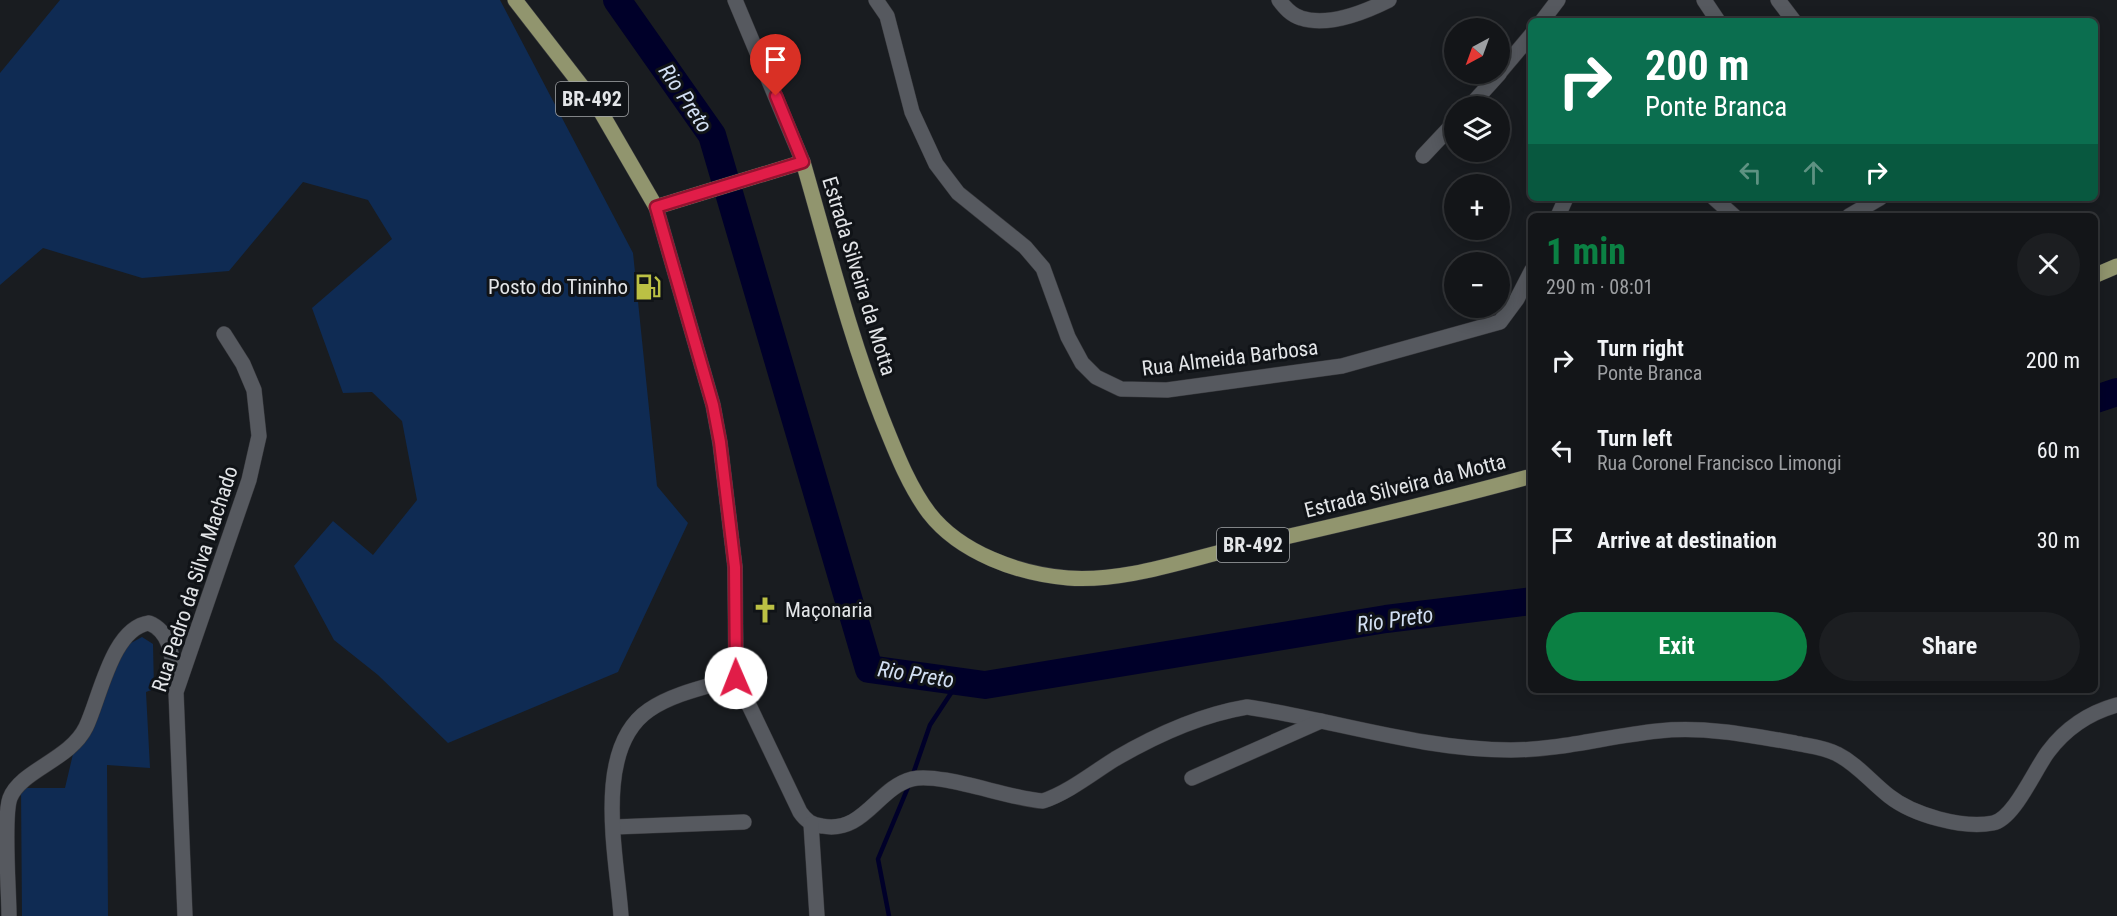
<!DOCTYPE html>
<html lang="en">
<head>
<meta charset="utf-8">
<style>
  :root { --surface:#131518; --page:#1c1e21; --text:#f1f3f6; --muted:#9d9fa2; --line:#323437; --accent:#0b8043 }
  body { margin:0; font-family:"Roboto Condensed",sans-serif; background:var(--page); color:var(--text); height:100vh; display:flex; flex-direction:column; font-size:22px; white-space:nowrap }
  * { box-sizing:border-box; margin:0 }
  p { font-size:20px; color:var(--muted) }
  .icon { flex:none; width:33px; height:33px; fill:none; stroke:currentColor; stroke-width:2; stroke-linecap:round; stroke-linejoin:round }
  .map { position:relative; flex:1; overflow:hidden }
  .side { position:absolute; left:1528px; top:213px; width:570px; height:480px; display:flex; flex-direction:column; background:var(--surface); border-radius:9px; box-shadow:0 3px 15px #0003,0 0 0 2px var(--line) }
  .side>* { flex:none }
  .guide { position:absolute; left:1528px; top:18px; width:570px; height:183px; border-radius:9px; box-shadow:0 3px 15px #0003,0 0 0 2px var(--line); background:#0b6e4f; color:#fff; overflow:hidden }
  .needle { width:39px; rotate:221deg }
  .controls { position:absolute; left:1444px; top:18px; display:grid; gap:12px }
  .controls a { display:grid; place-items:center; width:66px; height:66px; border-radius:50%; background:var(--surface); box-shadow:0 3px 15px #0003,0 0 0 2px var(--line); font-size:30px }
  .pin { position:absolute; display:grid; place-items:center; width:51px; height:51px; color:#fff; margin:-62px -26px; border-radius:50% 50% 50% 0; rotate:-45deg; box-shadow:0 0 6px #0007 }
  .pin .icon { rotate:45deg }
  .me { position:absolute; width:66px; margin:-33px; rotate:359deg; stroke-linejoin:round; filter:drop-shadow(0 0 4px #0008) }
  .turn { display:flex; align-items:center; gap:21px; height:126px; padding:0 18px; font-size:27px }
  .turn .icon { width:78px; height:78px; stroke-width:2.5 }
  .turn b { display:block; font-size:42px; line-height:51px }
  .lanes { display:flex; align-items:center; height:57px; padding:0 18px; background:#0003; justify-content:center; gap:30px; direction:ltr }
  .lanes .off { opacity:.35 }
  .round { display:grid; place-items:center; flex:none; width:63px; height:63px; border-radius:32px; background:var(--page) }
  .headline { display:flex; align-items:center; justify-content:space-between; height:102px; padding:0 18px }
  h1 { font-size:36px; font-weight:700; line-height:45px; color:var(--accent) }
  .cta { display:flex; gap:12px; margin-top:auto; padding:12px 18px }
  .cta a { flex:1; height:69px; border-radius:36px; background:var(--accent); color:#fff; font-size:24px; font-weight:700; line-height:69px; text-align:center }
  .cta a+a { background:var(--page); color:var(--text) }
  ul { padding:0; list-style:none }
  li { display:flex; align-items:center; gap:18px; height:90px; padding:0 18px }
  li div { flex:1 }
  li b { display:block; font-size:22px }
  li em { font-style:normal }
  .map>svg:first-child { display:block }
</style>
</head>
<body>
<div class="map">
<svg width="2117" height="916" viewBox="0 0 2117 916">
  <rect width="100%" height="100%" fill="#191c20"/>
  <g fill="#0f2b53">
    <path d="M60,0H500L633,253L657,486L688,523L618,672L448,743L378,675L334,640L294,566L333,521L373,555L417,500L402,421L372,392L343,393L312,308L392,239L368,200L303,182L229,271L142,278L43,248L0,285V73Z"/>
    <path d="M142,637L153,644L154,689L146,692L150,768L107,765L108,916H22L21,788H65L73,754L120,649Z"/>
  </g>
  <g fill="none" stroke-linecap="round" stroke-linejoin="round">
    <g stroke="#000029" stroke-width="4.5">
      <path d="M912,777L930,725L959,681"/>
      <path d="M889,916L878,859L909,785"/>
    </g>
    <g stroke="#000029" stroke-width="28">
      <path d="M617,0L712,135L869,669L985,685L1386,619L1532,601"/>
      <path d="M2096,399L2117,392"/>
    </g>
    <g stroke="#36373b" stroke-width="16">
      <g id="minor">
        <path d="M735,0L803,162"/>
        <path d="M876,0L887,16L912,112L936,164L958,193L1025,247L1043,268L1068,337L1082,363L1096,377L1121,389L1167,390L1342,366L1500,322L1517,299L1532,270"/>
        <path d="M1279,0C1285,8 1291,15 1301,18C1328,27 1365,12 1389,0"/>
        <path d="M1704,0L1718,21"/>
        <path d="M1778,0L1794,21"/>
        <path d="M1542,21L1558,0"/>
        <path d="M1500,72L1532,34"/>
        <path d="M1470,106L1499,74"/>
        <path d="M1423,156L1455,122"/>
        <path d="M1714,198L1734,216"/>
        <path d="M656,207L713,405L720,443L735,567L736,678L800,812C806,821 812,825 822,826C864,834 877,788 912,779C941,772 1009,799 1043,801C1069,792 1091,774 1115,759C1156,735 1199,715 1247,707C1334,720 1422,750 1511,750C1561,750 1608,736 1658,731C1704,726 1750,735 1795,743C1809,746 1824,747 1837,754C1857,764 1871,782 1889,796C1913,815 1963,829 1993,823C2014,819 2035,769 2048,752C2066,728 2088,713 2117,705"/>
        <path d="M1558,216L1566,198"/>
        <path d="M1849,216L1880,198"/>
        <path d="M1192,778L1321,721"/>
        <path d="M811,824L817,916"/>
        <path d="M614,827L744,822"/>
        <path d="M9,916C9,891 3,817 10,798C21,770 70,760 86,727C100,698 112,628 149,623C174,633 172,664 176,687"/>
        <path d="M185,916L176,692L249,480L259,436L254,390L243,364L224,334"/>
        <path d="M621,916C617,857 592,749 649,710C674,693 707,687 736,678"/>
      </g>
    </g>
    <g stroke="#36373b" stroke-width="16">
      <g id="major">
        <path d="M515,0L598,107L656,207L803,162C828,248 849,334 882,418C895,450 908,485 929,513C960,553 1019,574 1068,578C1124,582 1182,561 1237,548C1335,526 1434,503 1532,476"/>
        <path d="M2096,275L2117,266"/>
      </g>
    </g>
    <use href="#minor" stroke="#56595f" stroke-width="15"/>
    <use href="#major" stroke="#91956e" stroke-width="15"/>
  </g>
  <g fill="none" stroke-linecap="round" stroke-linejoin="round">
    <g stroke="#92132f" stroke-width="15">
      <path id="route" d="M736,678L735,567L720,442L713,405L656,207L803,162L776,96"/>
    </g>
    <use href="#route" stroke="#e11d48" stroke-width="10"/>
  </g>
  <defs>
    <g id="fuel-bare" transform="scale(2.07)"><path d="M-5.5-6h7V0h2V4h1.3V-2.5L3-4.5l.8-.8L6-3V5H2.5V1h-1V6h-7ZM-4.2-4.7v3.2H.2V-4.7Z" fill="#bbc044" stroke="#101317" stroke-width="2.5" paint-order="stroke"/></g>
    <g id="church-bare" transform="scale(2.07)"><path d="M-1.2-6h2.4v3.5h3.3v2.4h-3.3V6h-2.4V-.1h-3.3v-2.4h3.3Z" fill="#bbc044" stroke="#101317" stroke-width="2.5" paint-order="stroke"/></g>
  </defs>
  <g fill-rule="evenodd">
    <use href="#fuel-bare" x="648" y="287"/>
    <use href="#church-bare" x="765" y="610"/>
  </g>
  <g text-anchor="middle" stroke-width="6" stroke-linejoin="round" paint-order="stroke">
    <g fill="#101317" stroke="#a4a6a9" stroke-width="1.5">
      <rect x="556" y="82" width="72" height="34" rx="4.5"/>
      <rect x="1217" y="528" width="72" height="34" rx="4.5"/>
    </g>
    <g font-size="20" font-weight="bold" fill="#e3e5e8">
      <text x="592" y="106">BR-492</text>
      <text x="1253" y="552">BR-492</text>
    </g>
    <g font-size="21" fill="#e3e5e8" stroke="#101317">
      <text transform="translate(859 276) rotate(73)" y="7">Estrada Silveira da Motta</text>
      <text transform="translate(1230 358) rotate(-7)" y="7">Rua Almeida Barbosa</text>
      <text transform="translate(1405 486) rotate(-14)" y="7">Estrada Silveira da Motta</text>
      <text transform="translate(195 579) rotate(-72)" y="7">Rua Pedro da Silva Machado</text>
    </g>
    <g font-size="21" fill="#e3e5e8" stroke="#101317" text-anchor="end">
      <text x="628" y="294">Posto do Tininho</text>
      <text x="785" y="617" text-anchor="start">Maçonaria</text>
    </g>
    <g font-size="22" font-style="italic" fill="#d2dff3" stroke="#101317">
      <text transform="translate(686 98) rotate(56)" y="8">Rio Preto</text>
      <text transform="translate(1395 619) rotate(-8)" y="8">Rio Preto</text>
      <text transform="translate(916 674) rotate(9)" y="8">Rio Preto</text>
    </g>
  </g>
</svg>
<div class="controls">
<a><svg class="needle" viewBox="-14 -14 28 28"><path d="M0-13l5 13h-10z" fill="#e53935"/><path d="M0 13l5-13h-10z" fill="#9d9fa2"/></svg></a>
<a><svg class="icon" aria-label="layers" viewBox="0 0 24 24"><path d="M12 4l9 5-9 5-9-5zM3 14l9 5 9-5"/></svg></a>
<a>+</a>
<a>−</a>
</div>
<div class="pin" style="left:776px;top:96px;background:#d93025"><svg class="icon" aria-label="arrive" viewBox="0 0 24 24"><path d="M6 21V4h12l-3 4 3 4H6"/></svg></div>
<svg class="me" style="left:736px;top:678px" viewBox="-20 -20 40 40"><circle r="19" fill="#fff"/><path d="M0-13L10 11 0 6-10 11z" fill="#e11d48"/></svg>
<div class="guide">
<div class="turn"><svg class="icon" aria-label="right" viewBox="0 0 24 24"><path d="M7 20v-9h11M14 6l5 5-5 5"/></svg><div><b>200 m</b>Ponte Branca</div></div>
<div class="lanes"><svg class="icon off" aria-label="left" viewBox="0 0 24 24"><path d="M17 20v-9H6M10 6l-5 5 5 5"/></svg><svg class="icon off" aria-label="ahead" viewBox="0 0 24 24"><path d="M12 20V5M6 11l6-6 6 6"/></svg><svg class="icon" aria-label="right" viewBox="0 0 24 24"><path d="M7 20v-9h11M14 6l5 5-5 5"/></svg></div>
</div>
<section class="side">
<div class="headline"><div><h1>1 min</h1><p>290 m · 08:01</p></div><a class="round"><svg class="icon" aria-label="close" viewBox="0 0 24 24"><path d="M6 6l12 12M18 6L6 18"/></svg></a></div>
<ul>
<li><svg class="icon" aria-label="right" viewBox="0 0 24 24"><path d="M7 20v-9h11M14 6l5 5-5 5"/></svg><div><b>Turn right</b><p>Ponte Branca</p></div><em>200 m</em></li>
<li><svg class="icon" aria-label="left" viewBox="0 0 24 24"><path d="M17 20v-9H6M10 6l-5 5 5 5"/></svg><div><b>Turn left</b><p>Rua Coronel Francisco Limongi</p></div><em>60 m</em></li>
<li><svg class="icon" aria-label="arrive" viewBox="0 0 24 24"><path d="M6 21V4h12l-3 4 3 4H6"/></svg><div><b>Arrive at destination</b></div><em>30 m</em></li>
</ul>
<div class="cta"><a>Exit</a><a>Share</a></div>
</section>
</div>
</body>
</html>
